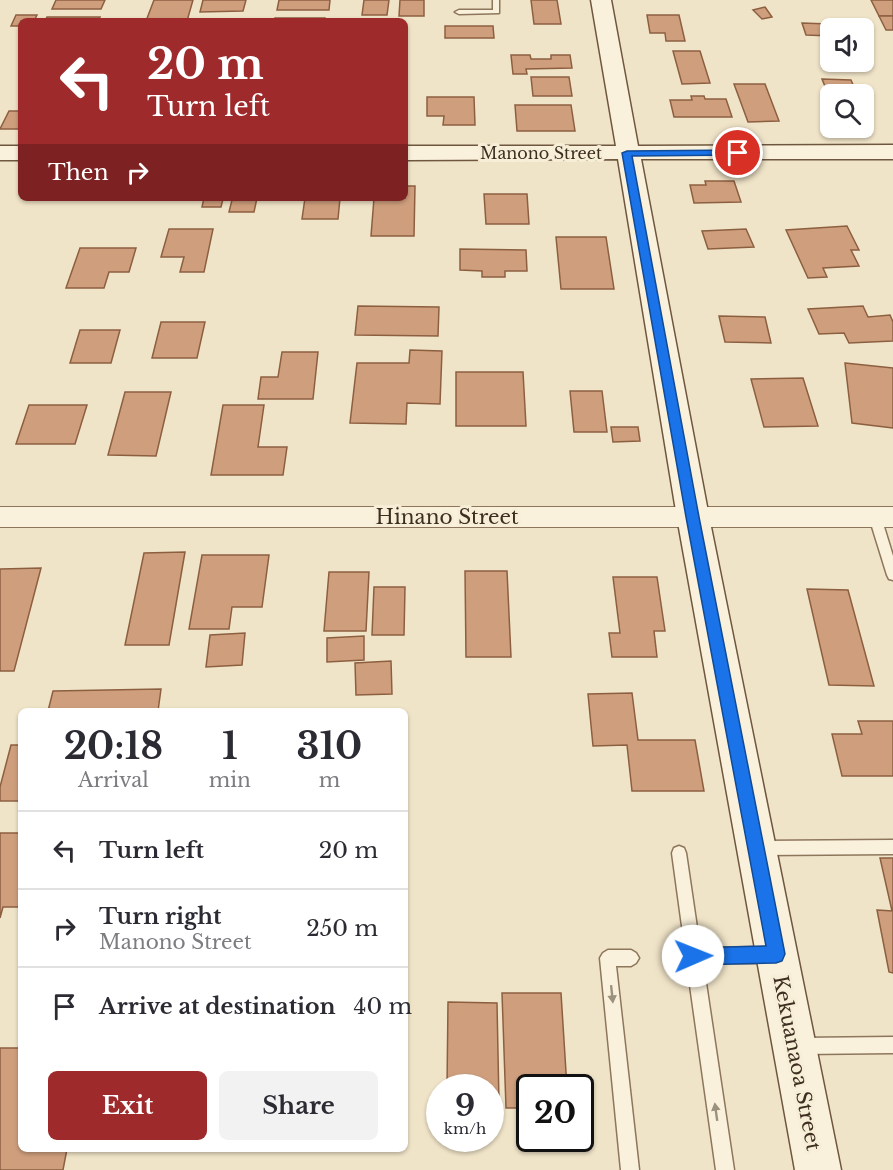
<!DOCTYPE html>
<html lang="en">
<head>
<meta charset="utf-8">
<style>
  :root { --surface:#fff; --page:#f2f2f3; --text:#2b2b33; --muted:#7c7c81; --line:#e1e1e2; --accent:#9e2a2b }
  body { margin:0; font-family:"Libre Baskerville",serif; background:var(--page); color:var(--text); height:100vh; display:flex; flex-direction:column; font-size:22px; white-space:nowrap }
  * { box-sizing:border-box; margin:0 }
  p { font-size:20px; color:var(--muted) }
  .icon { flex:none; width:33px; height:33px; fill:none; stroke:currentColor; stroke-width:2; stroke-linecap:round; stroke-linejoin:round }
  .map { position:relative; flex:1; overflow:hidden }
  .panel { position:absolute; left:18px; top:708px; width:390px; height:444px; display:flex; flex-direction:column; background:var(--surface); border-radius:9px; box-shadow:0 2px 4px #0004 }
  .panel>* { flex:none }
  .hud { position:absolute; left:18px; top:18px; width:390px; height:183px; border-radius:9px; box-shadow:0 2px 4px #0004; background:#9e2a2b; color:#fff; overflow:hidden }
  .controls { position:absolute; left:820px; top:18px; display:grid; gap:12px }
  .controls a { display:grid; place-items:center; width:54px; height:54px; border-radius:9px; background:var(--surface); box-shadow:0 2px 4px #0004; font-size:30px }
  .speed { position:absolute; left:426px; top:1074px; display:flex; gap:12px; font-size:30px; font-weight:700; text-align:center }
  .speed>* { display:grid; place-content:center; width:78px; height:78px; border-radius:50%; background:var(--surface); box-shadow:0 2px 4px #0004; line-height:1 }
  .speed small { font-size:15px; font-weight:400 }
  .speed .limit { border:3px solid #111; border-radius:9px; background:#fff; color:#111 }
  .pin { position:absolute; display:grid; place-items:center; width:51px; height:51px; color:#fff; margin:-26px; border:3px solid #fff; border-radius:50%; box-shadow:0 2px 6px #0007 }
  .me { position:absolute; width:66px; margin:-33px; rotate:89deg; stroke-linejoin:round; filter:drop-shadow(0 0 4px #0008) }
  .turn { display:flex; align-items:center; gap:21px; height:126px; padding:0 30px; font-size:27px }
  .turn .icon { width:78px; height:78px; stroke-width:2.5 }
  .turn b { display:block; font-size:42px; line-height:51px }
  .then { display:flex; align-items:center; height:57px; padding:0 30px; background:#0003; gap:12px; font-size:22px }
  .eta { display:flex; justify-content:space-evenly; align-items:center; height:102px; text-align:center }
  .eta b { font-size:36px; font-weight:700; line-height:42px }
  .primary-button { display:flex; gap:12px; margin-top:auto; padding:12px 30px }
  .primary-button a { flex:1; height:69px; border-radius:9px; background:var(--accent); color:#fff; font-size:24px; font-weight:700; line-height:69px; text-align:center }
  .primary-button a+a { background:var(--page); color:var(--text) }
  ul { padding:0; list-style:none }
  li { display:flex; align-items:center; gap:18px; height:78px; padding:0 30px; border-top:2px solid var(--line) }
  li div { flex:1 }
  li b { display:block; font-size:22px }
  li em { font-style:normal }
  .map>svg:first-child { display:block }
</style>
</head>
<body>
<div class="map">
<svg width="893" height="1170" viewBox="0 0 893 1170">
  <rect width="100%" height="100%" fill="#f0e4c8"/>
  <g fill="#cf9f7d" stroke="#8d5f41" stroke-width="1.5">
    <path d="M56,0H105L101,9H52Z"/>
    <path d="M154,0H193L187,21H146Z"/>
    <path d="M203,0H246L243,11L200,12Z"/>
    <path d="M279,0H330L329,10H277Z"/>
    <path d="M364,0H389L387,15H362Z"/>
    <path d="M400,0H424V16H399Z"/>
    <path d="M531,0H557L561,24H534Z"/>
    <path d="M871,0H893V16H879Z"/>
    <path d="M765,7L772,17L762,19L753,10Z"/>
    <path d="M16,15H37L34,21H21V26H11Z"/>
    <path d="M647,15H679L685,41H666L665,33H650Z"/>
    <path d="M879,16H893V30H886Z"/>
    <path d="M47,17H100L98,21H45Z"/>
    <rect x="275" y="18" width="50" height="3"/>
    <path d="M802,23L854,25L856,28H831V36L806,35Z"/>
    <path d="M445,26H493L494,38H445Z"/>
    <path d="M673,51H700L710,83L682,84Z"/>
    <path d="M511,55H530L531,59H551V55H570L572,68L526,69L527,74H513Z"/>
    <path d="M531,77H569L572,96H533Z"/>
    <path d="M822,79L851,80L857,94H831V101Z"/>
    <path d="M734,84H765L779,121L748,122Z"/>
    <path d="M691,96H704L705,99H726L732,117H674L670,100H692Z"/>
    <path d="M427,97H474L475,125H443L444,116H427Z"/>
    <path d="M515,105H571L575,131H517Z"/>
    <path d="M9,111H21V129H0Z"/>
    <path d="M705,181H734L741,202L694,203L690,185H706Z"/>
    <path d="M405,186H415L414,236H371L374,198H405Z"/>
    <path d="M484,194H527L529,224H486Z"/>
    <path d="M204,198H257L254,212H229L232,200L223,199L221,207H202Z"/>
    <path d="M305,198H340L338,219H302Z"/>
    <path d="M847,226L859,250H851L859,266L823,268L827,277L808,278L786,230Z"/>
    <path d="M169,229H213L204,272H180L184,257H161Z"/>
    <path d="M746,229L754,247L708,249L702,231Z"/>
    <path d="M556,237H606L614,289H561Z"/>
    <path d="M80,248H136L129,272H109L104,288H66Z"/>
    <path d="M460,249L526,250L527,271H505V277H482V271L460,270Z"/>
    <path d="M358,306L439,307L438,336L355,335Z"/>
    <path d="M863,306L868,317L890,315L893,322V341L849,343L844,333L819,334L808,309Z"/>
    <path d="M719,316L765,317L771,343L725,342Z"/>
    <path d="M161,322H205L197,358H152Z"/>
    <path d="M80,330H120L111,363H70Z"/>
    <path d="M410,350L442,351L440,404L407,403L406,424L350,423L357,363H409Z"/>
    <path d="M282,352H318L313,399H258L261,377H278Z"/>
    <path d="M845,363L893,368V428L852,423Z"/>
    <path d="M456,372H523L526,426H456Z"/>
    <path d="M803,378L818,426L764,427L751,379Z"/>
    <path d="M570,391H602L607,432H574Z"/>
    <path d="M125,392H171L156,456L108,455Z"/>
    <path d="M29,405H87L75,444H16Z"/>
    <path d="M223,405H264L258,447H287L283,475H211Z"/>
    <path d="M611,427H638L640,441L613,442Z"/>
    <path d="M185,552L169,645H125L144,553Z"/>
    <path d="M202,555H269L262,607H232L229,629H189Z"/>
    <path d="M41,568L14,671H0V569Z"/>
    <path d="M465,571H507L511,657H466Z"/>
    <path d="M329,572H369L366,631H324Z"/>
    <path d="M613,577H657L665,631H654L657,657H612L609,633H620Z"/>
    <path d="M374,587H405L404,635H372Z"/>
    <path d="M807,589L848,590L874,686L829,685Z"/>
    <path d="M245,633L242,665L206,667L210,635Z"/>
    <path d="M364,636V660L327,662V638Z"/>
    <path d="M391,661L392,694L356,695L355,663Z"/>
    <path d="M161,689L158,711H48L53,691Z"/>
    <path d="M632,693L638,740H695L704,791H632L627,745L593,746L588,694Z"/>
    <path d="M858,721H893V776H842L832,734H862Z"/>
    <path d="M11,745H21V801H0V787Z"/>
    <path d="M0,833H21V907H3L0,918Z"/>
    <path d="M880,858H893V911H892Z"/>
    <path d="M877,910L893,911V973L889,972Z"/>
    <path d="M502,993H561L567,1088H530V1108H506Z"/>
    <path d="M448,1002L497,1003L499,1104L490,1103V1088H447Z"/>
    <path d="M0,1048H21V1149H67L63,1170H0Z"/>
  </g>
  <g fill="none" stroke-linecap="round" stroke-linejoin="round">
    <g stroke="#8d765c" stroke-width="3">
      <g id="lane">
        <path d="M493,0H499V13L459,14L455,12L459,10H493Z"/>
        <path d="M875,512L881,517L893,556V580L889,579L887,575L869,517Z"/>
        <path d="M893,840V854L760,855L755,853L753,848L755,843L760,841Z"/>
        <path d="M679,846L684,848L686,853L700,948L772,947L777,950L780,955L777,960L772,963H703L734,1170H716L687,964L676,961L673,956L676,951L685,948L672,853L674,848Z"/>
        <path d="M608,950H631L636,953L639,958L636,963L631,966H616L639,1170H621L600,958L603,953Z"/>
        <path d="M893,1037V1053L801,1054L795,1052L793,1046L795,1040L801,1038Z"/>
      </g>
    </g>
    <g stroke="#8d765c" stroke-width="2">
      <rect id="street" x="0" y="507" width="893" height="20"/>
    </g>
    <g stroke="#6f573f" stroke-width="3">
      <g id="secondary">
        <path d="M591,0H611L638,146L893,145V159H641L709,517L841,1170H795L677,517L618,159L405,160V146H616Z"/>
        <rect x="0" y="146" width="21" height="14"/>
      </g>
    </g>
    <use href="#lane" fill="#faf1dc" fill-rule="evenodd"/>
    <use href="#street" fill="#faf1dc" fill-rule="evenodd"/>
    <use href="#secondary" fill="#faf1dc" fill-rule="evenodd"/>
  </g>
  <defs><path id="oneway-solid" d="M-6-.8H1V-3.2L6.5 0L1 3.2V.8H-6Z" transform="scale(1.5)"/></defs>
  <g fill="#9c907e">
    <use href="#oneway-solid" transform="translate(612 994) rotate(84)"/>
    <use href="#oneway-solid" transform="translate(716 1112) rotate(-98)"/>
  </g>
  <path fill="#1a73e8" stroke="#114b97" stroke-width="1.5" d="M738,150L741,151V155L632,156L699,517L785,954L782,961L776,963L693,965L687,963L685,956L687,950L693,948L766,946L686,517L622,153L627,151Z"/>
  <g text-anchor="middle" stroke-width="6" stroke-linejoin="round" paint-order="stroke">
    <g font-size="16" fill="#3d2e20" stroke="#f7eed8">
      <text x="541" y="159">Manono Street</text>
    </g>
    <g font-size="20" fill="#3d2e20" stroke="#f7eed8">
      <text x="447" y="524">Hinano Street</text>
      <text transform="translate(797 1063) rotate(79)" y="7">Kekuanaoa Street</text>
    </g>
  </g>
</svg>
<div class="controls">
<a><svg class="icon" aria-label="sound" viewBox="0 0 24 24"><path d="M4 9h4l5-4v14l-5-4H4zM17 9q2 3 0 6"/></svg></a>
<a><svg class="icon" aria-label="search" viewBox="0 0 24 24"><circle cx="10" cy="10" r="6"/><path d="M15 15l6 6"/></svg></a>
</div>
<div class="speed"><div>9<small>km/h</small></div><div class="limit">20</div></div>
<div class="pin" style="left:738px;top:153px;background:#d93025"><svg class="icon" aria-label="arrive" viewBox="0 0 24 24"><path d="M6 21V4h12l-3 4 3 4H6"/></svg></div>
<svg class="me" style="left:693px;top:956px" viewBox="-20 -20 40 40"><circle r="19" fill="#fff"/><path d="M0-13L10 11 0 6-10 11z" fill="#1a73e8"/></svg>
<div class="hud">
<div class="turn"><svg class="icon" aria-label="left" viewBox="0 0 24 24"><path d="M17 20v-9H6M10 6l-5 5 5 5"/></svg><div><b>20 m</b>Turn left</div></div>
<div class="then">Then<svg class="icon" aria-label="right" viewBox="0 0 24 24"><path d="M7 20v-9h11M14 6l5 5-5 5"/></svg></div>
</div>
<section class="panel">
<div class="eta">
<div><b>20:18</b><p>Arrival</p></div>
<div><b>1</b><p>min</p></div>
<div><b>310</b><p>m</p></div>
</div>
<ul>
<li><svg class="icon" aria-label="left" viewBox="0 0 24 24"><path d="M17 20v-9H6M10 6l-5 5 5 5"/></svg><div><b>Turn left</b></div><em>20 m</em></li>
<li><svg class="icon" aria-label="right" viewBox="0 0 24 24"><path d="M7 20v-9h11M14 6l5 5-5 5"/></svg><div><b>Turn right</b><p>Manono Street</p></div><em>250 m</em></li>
<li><svg class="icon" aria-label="arrive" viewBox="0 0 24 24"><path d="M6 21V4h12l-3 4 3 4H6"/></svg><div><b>Arrive at destination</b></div><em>40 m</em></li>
</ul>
<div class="primary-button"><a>Exit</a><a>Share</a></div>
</section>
</div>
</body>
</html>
